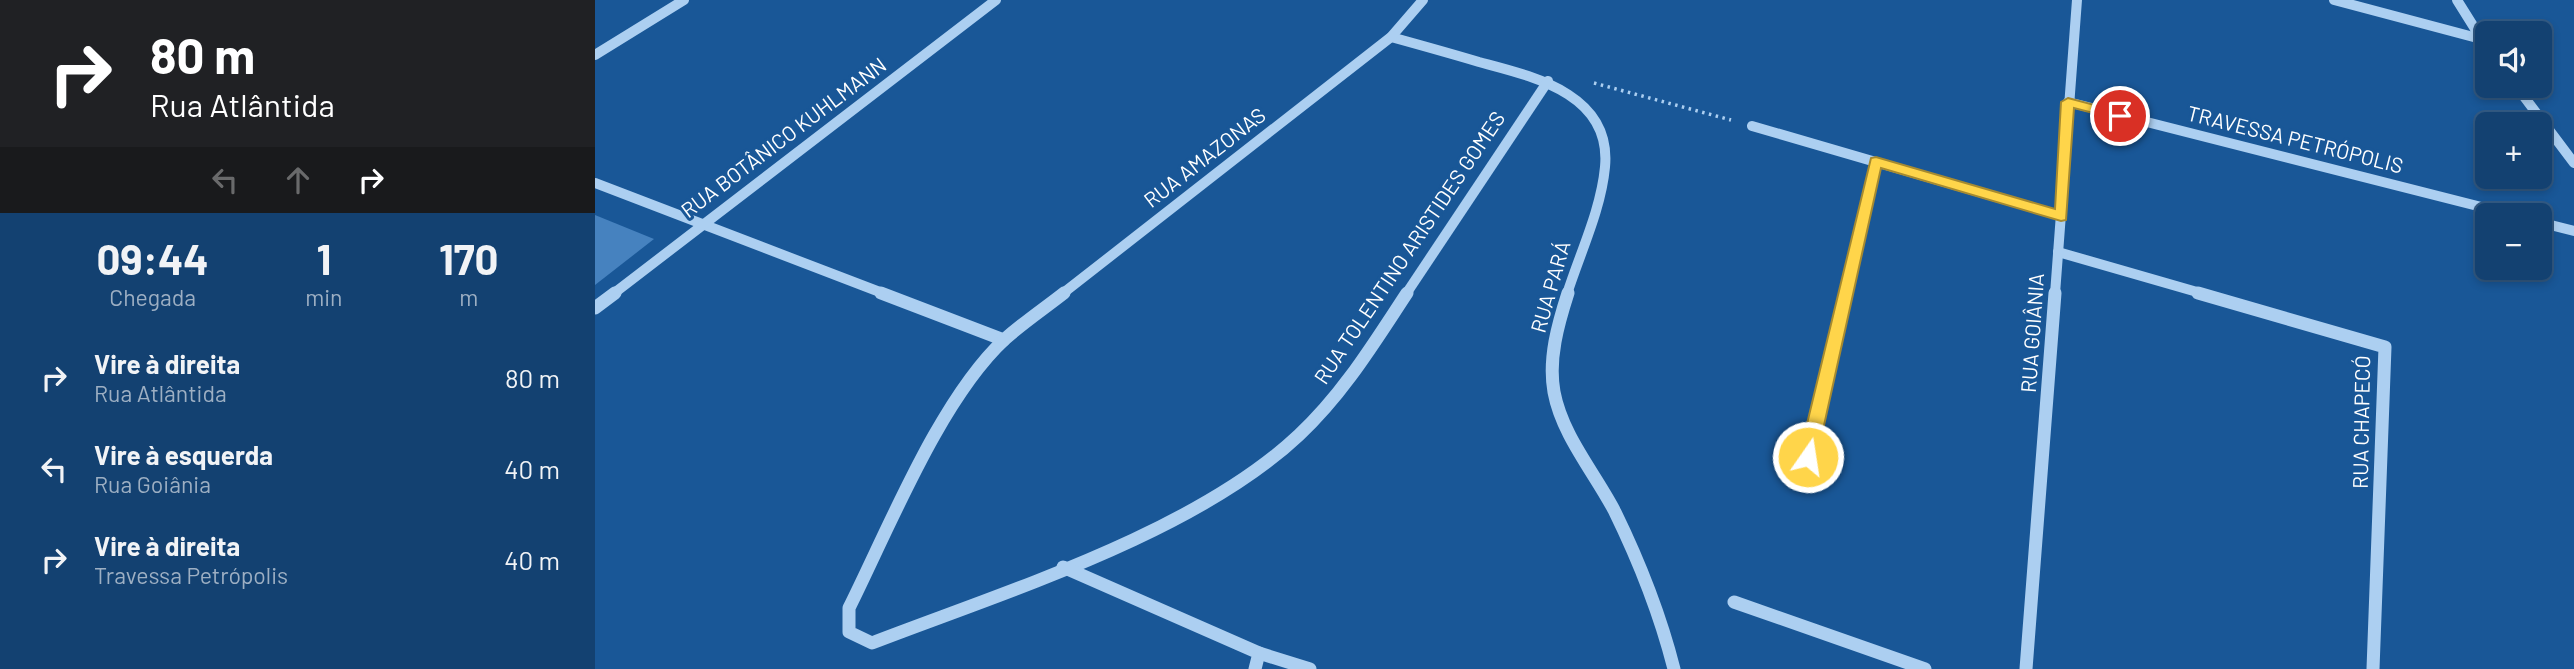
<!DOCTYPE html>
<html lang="pt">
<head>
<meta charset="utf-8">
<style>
  :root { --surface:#134171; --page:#1c4876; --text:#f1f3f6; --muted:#9dafc3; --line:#325a84 }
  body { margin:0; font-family:Barlow,sans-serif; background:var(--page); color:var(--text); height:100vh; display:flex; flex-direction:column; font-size:26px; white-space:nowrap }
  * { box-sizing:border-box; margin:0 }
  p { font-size:23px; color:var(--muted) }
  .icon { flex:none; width:38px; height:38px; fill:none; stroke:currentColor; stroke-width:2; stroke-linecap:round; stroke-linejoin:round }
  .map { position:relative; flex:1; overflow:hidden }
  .drawer { display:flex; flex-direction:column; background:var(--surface); width:595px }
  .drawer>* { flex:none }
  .guide { background:#202124; color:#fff; overflow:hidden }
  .fabs { position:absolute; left:1880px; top:21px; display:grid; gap:14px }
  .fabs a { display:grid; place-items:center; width:77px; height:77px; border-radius:10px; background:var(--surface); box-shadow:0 4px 10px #0003,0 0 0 2px var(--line); font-size:35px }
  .pin { position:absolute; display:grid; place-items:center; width:60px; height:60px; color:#fff; margin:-30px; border:4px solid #fff; border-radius:50%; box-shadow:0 2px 7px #0007 }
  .me { position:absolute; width:77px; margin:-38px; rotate:13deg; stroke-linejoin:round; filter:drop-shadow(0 0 5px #0008) }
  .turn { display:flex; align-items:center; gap:24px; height:147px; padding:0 35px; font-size:32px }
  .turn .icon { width:91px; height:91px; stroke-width:2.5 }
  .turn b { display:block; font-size:49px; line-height:60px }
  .lanes { display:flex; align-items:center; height:66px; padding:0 35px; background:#0003; justify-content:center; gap:35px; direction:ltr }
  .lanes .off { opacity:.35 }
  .eta { display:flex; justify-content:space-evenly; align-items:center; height:119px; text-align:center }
  .eta b { font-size:42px; font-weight:700; line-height:49px }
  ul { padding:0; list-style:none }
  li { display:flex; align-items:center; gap:21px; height:91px; padding:0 35px }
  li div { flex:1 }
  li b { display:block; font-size:26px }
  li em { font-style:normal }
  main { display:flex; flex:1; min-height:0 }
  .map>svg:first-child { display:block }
</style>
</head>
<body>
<main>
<section class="drawer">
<div class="guide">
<div class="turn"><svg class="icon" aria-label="right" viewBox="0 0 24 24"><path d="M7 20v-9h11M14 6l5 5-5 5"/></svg><div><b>80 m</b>Rua Atlântida</div></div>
<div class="lanes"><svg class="icon off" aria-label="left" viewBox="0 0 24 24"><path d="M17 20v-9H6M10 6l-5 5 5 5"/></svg><svg class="icon off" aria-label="ahead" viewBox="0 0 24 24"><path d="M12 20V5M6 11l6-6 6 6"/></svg><svg class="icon" aria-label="right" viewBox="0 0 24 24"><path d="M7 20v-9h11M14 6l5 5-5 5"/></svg></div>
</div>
<div class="eta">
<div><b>09:44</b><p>Chegada</p></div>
<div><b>1</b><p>min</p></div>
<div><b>170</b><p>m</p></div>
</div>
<ul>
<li><svg class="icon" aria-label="right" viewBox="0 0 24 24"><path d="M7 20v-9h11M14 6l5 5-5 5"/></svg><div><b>Vire à direita</b><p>Rua Atlântida</p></div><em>80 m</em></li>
<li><svg class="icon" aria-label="left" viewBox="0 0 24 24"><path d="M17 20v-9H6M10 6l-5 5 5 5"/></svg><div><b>Vire à esquerda</b><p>Rua Goiânia</p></div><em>40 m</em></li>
<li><svg class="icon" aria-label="right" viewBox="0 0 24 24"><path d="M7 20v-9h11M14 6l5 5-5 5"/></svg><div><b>Vire à direita</b><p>Travessa Petrópolis</p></div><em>40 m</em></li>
</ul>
</section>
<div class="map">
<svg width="1979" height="669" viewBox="0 0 1979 669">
  <rect width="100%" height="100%" fill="#195797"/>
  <path fill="#4682bf" d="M0,215L59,239L0,285Z"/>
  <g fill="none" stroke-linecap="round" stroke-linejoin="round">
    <path stroke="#accff1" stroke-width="3.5" stroke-dasharray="2.5 4.5" stroke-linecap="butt" d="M999,83L1136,120"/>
    <g stroke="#accff1" stroke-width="10">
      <path d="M1739,0L1886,39"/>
      <path d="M1862,0L1892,48"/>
      <path d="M796,37C825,45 854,53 884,62C936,76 1017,93 1010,167C1006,210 985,253 972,294"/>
      <path d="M0,55L89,0"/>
      <path d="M1921,86L1979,163"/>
      <path d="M1473,102L1918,215"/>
      <path d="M1157,126L1466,216"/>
      <path d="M0,183L290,294"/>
      <path d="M1944,222L1979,231"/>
      <path d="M1463,252L1609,294"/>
      <path d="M18,294L401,0"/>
      <path d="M467,294L796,37L828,0"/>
      <path d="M811,294L953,81"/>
      <path d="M1250,294L1281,162"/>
      <path d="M1460,294L1482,0"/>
    </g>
    <g stroke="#accff1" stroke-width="13">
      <path d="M286,293L409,340"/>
      <path d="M469,293C450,308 429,322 410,339C345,399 294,528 254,608V632L277,643C409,592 600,533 704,435C748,394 779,343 812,293"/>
      <path d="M973,293C963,324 953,359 959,392C967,435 999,472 1019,510C1044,561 1065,614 1079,669"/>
      <path d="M1603,293L1790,347L1778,669"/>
      <path d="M0,308L20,293"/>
      <path d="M1213,457L1251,293"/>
      <path d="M468,567L664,653L660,669"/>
      <path d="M1139,602L1330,669"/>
      <path d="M664,653L715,669"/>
      <path d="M1431,669L1460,293"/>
    </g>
  </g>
  <path fill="#ffd54a" stroke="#a68a30" stroke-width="2" d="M1473,98L1530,113L1532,116L1525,120L1479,108L1471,220L1466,221L1286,168L1222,457L1213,465L1207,462L1204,457L1276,158L1281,157L1460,209L1466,102Z"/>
  <g text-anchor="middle" stroke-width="6" stroke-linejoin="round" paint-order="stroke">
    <g font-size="21" fill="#fff" stroke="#195797">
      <text transform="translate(189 138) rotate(-37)" y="7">RUA BOTÂNICO KUHLMANN</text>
      <text transform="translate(1700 140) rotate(14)" y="7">TRAVESSA PETRÓPOLIS</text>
      <text transform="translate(610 158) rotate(-38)" y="7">RUA AMAZONAS</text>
      <text transform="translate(815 248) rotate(-56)" y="7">RUA TOLENTINO ARISTIDES GOMES</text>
      <text transform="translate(956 287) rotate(-74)" y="7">RUA PARÁ</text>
      <text transform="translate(1438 333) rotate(-86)" y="7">RUA GOIÂNIA</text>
      <text transform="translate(1767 422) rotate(-89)" y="7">RUA CHAPECÓ</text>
    </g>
  </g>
</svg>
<div class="fabs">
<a><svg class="icon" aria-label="sound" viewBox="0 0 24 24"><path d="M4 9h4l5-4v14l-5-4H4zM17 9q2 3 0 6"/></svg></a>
<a>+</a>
<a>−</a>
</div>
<div class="pin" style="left:1525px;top:116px;background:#d93025"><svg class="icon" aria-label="arrive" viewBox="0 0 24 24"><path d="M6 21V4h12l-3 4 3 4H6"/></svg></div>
<svg class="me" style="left:1213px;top:457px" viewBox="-20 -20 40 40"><circle r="17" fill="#ffd54a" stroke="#fff" stroke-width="3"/><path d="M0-11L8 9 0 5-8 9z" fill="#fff"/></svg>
</div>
</main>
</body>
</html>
